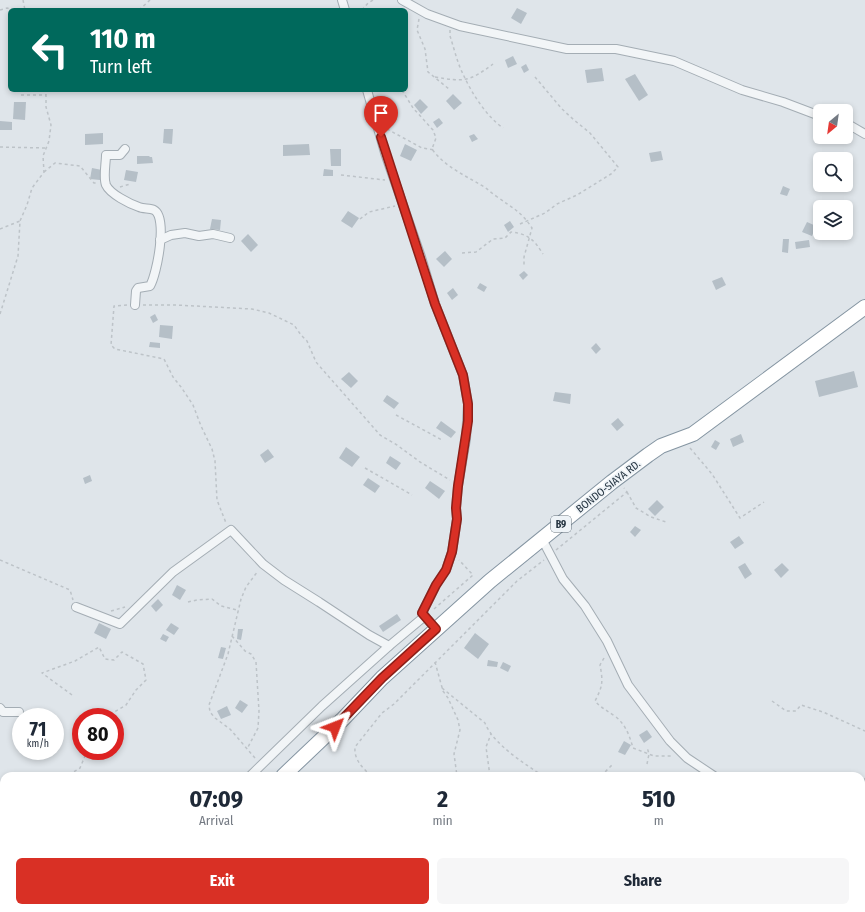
<!DOCTYPE html>
<html lang="en">
<head>
<meta charset="utf-8">
<style>
  :root { --surface:#fff; --page:#f6f6f7; --text:#1f2937; --muted:#747a83; --accent:#d93025 }
  body { margin:0; font-family:"Fira Sans Condensed",sans-serif; background:var(--page); color:var(--text); height:100vh; display:flex; flex-direction:column; font-size:15px; white-space:nowrap }
  * { box-sizing:border-box; margin:0 }
  p { font-size:13px; color:var(--muted) }
  .icon { flex:none; width:22px; height:22px; fill:none; stroke:currentColor; stroke-width:2; stroke-linecap:round; stroke-linejoin:round }
  .map { position:relative; flex:1; overflow:hidden }
  .details { position:absolute; left:0px; top:772px; width:865px; height:140px; display:flex; flex-direction:column; background:var(--surface); border-radius:12px 12px 0 0; box-shadow:0 2px 6px #0003 }
  .details>* { flex:none }
  .guide { position:absolute; left:8px; top:8px; width:400px; height:84px; border-radius:6px; box-shadow:0 2px 6px #0003; background:#00695c; color:#fff; overflow:hidden }
  .needle { width:26px; rotate:209deg }
  .tools { position:absolute; left:813px; top:104px; display:grid; gap:8px }
  .tools a { display:grid; place-items:center; width:40px; height:40px; border-radius:6px; background:var(--surface); box-shadow:0 2px 6px #0003; font-size:20px }
  .speed { position:absolute; left:12px; top:708px; display:flex; gap:8px; font-size:20px; font-weight:700; text-align:center }
  .speed>* { display:grid; place-content:center; width:52px; height:52px; border-radius:50%; background:var(--surface); box-shadow:0 2px 6px #0003; line-height:1 }
  .speed small { font-size:10px; font-weight:400 }
  .speed .limit { border:6px solid #d22; background:#fff; color:#111 }
  .pin { position:absolute; display:grid; place-items:center; width:34px; height:34px; color:#fff; margin:-41px -17px; border-radius:50% 50% 50% 0; rotate:-45deg; box-shadow:0 0 4px #0007 }
  .pin .icon { rotate:45deg }
  .me { position:absolute; width:44px; margin:-22px; rotate:45deg; stroke-linejoin:round; filter:drop-shadow(0 0 3px #0008) }
  .turn { display:flex; align-items:center; gap:14px; height:84px; padding:0 16px; font-size:18px }
  .turn .icon { width:52px; height:52px; stroke-width:2.5 }
  .turn b { display:block; font-size:28px; line-height:34px }
  .eta { display:flex; justify-content:space-evenly; align-items:center; height:68px; text-align:center }
  .eta b { font-size:24px; font-weight:700; line-height:28px }
  .action { display:flex; gap:8px; margin-top:auto; padding:8px 16px }
  .action a { flex:1; height:46px; border-radius:6px; background:var(--accent); color:#fff; font-size:16px; font-weight:700; line-height:46px; text-align:center }
  .action a+a { background:var(--page); color:var(--text) }
  .map>svg:first-child { display:block }
</style>
</head>
<body>
<div class="map">
<svg width="865" height="912" viewBox="0 0 865 912">
  <rect width="100%" height="100%" fill="#dfe5ea"/>
  <g fill="#b5bfc7">
    <path d="M517,8L527,13L521,24L511,18Z"/>
    <path d="M513,56L517,64L508,68L505,60Z"/>
    <path d="M526,64L529,70L524,73L521,67Z"/>
    <path d="M602,68L604,81L587,83L585,70Z"/>
    <path d="M635,74L648,95L639,101L625,79Z"/>
    <path d="M453,94L462,103L454,110L446,101Z"/>
    <path d="M420,99L428,107L421,114L414,105Z"/>
    <path d="M14,102H26L25,120L13,119Z"/>
    <path d="M439,118L443,123L437,128L433,122Z"/>
    <path d="M0,121L12,122V130H0Z"/>
    <path d="M164,129H173L172,144L163,143Z"/>
    <path d="M103,133V144L85,145V134Z"/>
    <path d="M474,134L478,139L472,142L469,136Z"/>
    <path d="M309,144L310,155L283,156V145Z"/>
    <path d="M405,144L417,150L411,161L400,156Z"/>
    <path d="M330,149H341V166H331Z"/>
    <path d="M661,151L663,160L651,162L649,153Z"/>
    <path d="M137,156H149L150,157H152L153,163L137,164Z"/>
    <path d="M92,168L102,170L100,180L90,179Z"/>
    <path d="M324,169L333,170V176H323Z"/>
    <path d="M126,170L138,172L136,182L124,180Z"/>
    <path d="M783,186L790,189L787,196L780,194Z"/>
    <path d="M348,211L359,218L352,228L341,221Z"/>
    <path d="M212,219L221,220L220,230L210,229Z"/>
    <path d="M510,221L514,227L508,232L504,225Z"/>
    <path d="M807,222L816,226L812,236L802,232Z"/>
    <path d="M248,234L258,245L251,252L241,241Z"/>
    <path d="M783,239H789L788,253L782,252Z"/>
    <path d="M809,240L810,247L796,249L795,242Z"/>
    <path d="M445,251L452,259L444,267L436,259Z"/>
    <path d="M524,271L528,275L523,280L519,275Z"/>
    <path d="M722,277L726,285L716,290L712,281Z"/>
    <path d="M480,283L487,287L484,292L477,288Z"/>
    <path d="M453,288L458,295L452,300L447,293Z"/>
    <path d="M155,314L158,320L153,323L150,317Z"/>
    <path d="M160,325L173,326L172,339L159,337Z"/>
    <path d="M150,342L160,343V348L149,347Z"/>
    <path d="M596,343L601,349L596,354L591,348Z"/>
    <path d="M854,371L858,387L819,397L815,381Z"/>
    <path d="M349,372L358,381L351,388L341,379Z"/>
    <path d="M555,392L571,394L570,404L553,401Z"/>
    <path d="M387,395L399,403L394,409L383,401Z"/>
    <path d="M618,418L624,425L617,431L611,424Z"/>
    <path d="M441,421L456,432L451,438L436,428Z"/>
    <path d="M741,434L744,442L733,447L730,439Z"/>
    <path d="M715,440L720,443L716,450L711,447Z"/>
    <path d="M346,447L360,457L352,467L339,458Z"/>
    <path d="M268,449L274,457L265,463L260,455Z"/>
    <path d="M390,456L401,463L396,470L386,463Z"/>
    <path d="M90,475L92,481L85,484L83,478Z"/>
    <path d="M368,478L380,486L375,493L363,485Z"/>
    <path d="M430,481L445,491L439,499L425,488Z"/>
    <path d="M657,500L664,507L655,516L648,509Z"/>
    <path d="M635,526L641,530L635,537L630,532Z"/>
    <path d="M739,536L744,543L735,549L730,542Z"/>
    <path d="M745,563L752,574L745,579L738,567Z"/>
    <path d="M782,563L789,570L781,578L774,570Z"/>
    <path d="M177,585L186,590L180,600L172,595Z"/>
    <path d="M158,599L163,605L156,612L151,606Z"/>
    <path d="M397,614L401,620L383,632L379,626Z"/>
    <path d="M99,623L111,629L106,639L94,633Z"/>
    <path d="M171,623L179,628L174,635L166,630Z"/>
    <path d="M238,629H243L241,640L237,639Z"/>
    <path d="M475,633L489,644L478,659L464,648Z"/>
    <path d="M163,634L169,637L166,642L160,639Z"/>
    <path d="M221,647L226,648L223,659L218,658Z"/>
    <path d="M488,660L498,662L497,667L487,666Z"/>
    <path d="M503,662L511,666L508,672L500,668Z"/>
    <path d="M240,700L248,705L242,713L235,708Z"/>
    <path d="M227,706L231,715L221,719L217,711Z"/>
    <path d="M647,730L652,737L644,743L639,735Z"/>
    <path d="M624,741L631,745L625,755L618,752Z"/>
  </g>
  <g fill="none" stroke-linecap="round" stroke-linejoin="round">
    <g stroke="#a4adb4" stroke-width="10">
      <g id="street">
        <path d="M342,0L345,10"/>
        <path d="M402,0L427,14L460,26L567,49H616L674,61L742,90L783,102L820,116"/>
        <path d="M367,90L385,153L421,257L435,304L463,375L468,404L466,439L458,486L456,508L457,519L452,552L446,570L436,585L422,613L436,629"/>
        <path d="M846,123L865,134"/>
        <path d="M125,149L120,155H106C106,163 103,177 106,185C110,194 130,204 139,207C143,209 150,208 154,210C168,217 157,274 150,286L138,288L136,291L135,305"/>
        <path d="M160,240L171,235L185,233L199,236L213,234L230,238"/>
        <path d="M542,539L563,579L585,606L607,641L628,685L670,741L687,758L714,776"/>
        <path d="M76,607L120,624L173,572L231,530L263,564L284,580L319,602L369,635L389,646L425,616"/>
        <path d="M0,708L3,712H19"/>
        <path d="M250,776L322,706L389,646"/>
        <path d="M0,861L4,863"/>
        <path d="M861,901H865"/>
        <path d="M76,908L84,912"/>
        <path d="M852,908L855,912"/>
        <path d="M31,912L34,908L43,912"/>
        <path d="M120,912L123,908"/>
        <path d="M732,912L744,908"/>
      </g>
    </g>
    <g stroke="#8595a2" stroke-width="16">
      <g id="highway">
        <path d="M283,776L343,719L382,678L490,581L612,482L648,455L661,446L693,434L865,307"/>
        <path d="M145,912L149,908"/>
      </g>
    </g>
    <g stroke="#bdc3c8" stroke-width="1.5" stroke-dasharray="3 3" stroke-linecap="butt">
      <path d="M23,0L25,10"/>
      <path d="M0,10L7,8L16,10"/>
      <path d="M139,10L150,0"/>
      <path d="M362,10L368,3L373,0"/>
      <path d="M419,19L417,30L425,49L428,72L449,89"/>
      <path d="M450,30V36C454,48 457,62 463,74C471,92 486,116 503,128"/>
      <path d="M435,77C464,82 469,82 493,64"/>
      <path d="M402,90L413,108L433,130L436,138L432,149C444,166 464,175 481,185C487,188 491,193 496,196C512,208 520,210 532,228L524,257V266"/>
      <path d="M21,95H46"/>
      <path d="M387,129L422,148L434,150"/>
      <path d="M0,147L46,148"/>
      <path d="M44,172L55,163L80,166L94,183H97"/>
      <path d="M341,175L385,180"/>
      <path d="M120,187L130,184"/>
      <path d="M360,219L369,212L395,206"/>
      <path d="M520,224L545,213L557,204L577,195L611,174L618,167L590,133L574,120L562,109L535,77"/>
      <path d="M0,229L20,221"/>
      <path d="M462,253L476,252L493,239L505,238L511,232C529,234 534,240 543,254"/>
      <path d="M127,305L114,306L111,345L115,349L164,359L173,377L181,387L193,405L201,426L212,449L215,461L217,500L226,523"/>
      <path d="M143,305H176L252,309L269,313L294,325L301,335L307,341L316,362L380,435L397,445L420,462L450,480"/>
      <path d="M0,314L18,256L20,221L27,205L32,188L44,172L43,156L49,141L51,125L46,107V90"/>
      <path d="M396,415L442,440"/>
      <path d="M690,448L712,474L740,518L764,502"/>
      <path d="M365,468L412,495"/>
      <path d="M627,492L636,508L651,517L666,522"/>
      <path d="M556,550L627,492L624,488"/>
      <path d="M0,560L70,590L73,600"/>
      <path d="M188,602L197,600L212,599L221,606L237,610"/>
      <path d="M434,609L473,575L459,560"/>
      <path d="M111,611L125,607"/>
      <path d="M232,636L245,651L251,654L256,662L259,711L258,728L247,749"/>
      <path d="M604,658L600,665C603,681 603,686 595,701C601,708 608,711 616,717C626,725 630,737 633,748L654,756H673"/>
      <path d="M435,662L443,691L448,698L458,720L460,730L454,754L457,776"/>
      <path d="M442,688L485,723C493,744 525,764 543,776"/>
      <path d="M72,695L42,673L75,661L99,647L105,659L114,660L122,652L143,664L146,680L136,690L126,705L106,717"/>
      <path d="M772,701L786,711H796L801,705L823,712L865,731"/>
      <path d="M255,758L230,729L215,718L210,712L209,705L228,654L241,599L246,587L258,571"/>
      <path d="M647,764L649,754L647,747"/>
      <path d="M70,776L72,773L80,768L87,751"/>
      <path d="M371,776C362,767 354,760 355,747L382,713L394,704L517,581L544,560"/>
      <path d="M490,776L486,747L491,734"/>
      <path d="M601,776L613,764"/>
      <path d="M861,786L865,778"/>
      <path d="M0,827L4,824"/>
      <path d="M0,829L4,828"/>
      <path d="M641,908V912"/>
      <path d="M501,912V908"/>
    </g>
    <use href="#street" stroke="#f2f5f7" stroke-width="8"/>
    <use href="#highway" stroke="#fff" stroke-width="14"/>
  </g>
  <g fill="none" stroke-linecap="round" stroke-linejoin="round">
    <g stroke="#8d1f18" stroke-width="10">
      <path id="route" d="M335,727L382,678L436,629L422,613L436,585L446,570L452,552L457,519L456,508L458,486L468,421V404L463,375L435,304L381,137"/>
    </g>
    <use href="#route" stroke="#d93025" stroke-width="7"/>
  </g>
  <g text-anchor="middle" stroke-width="3.5" stroke-linejoin="round" paint-order="stroke">
    <rect fill="#eef3f7" stroke="#626e78" stroke-width="1" x="551" y="516" width="20" height="16" rx="3"/>
    <g font-size="10" font-weight="bold" fill="#263542">
      <text x="561" y="528">B9</text>
    </g>
    <g font-size="11" fill="#263542" stroke="#eef3f7">
      <text transform="translate(608 486) rotate(-38)" y="4">BONDO-SIAYA RD.</text>
    </g>
  </g>
</svg>
<div class="tools">
<a><svg class="needle" viewBox="-14 -14 28 28"><path d="M0-13l5 13h-10z" fill="#e53935"/><path d="M0 13l5-13h-10z" fill="#747a83"/></svg></a>
<a><svg class="icon" aria-label="search" viewBox="0 0 24 24"><circle cx="10" cy="10" r="6"/><path d="M15 15l6 6"/></svg></a>
<a><svg class="icon" aria-label="layers" viewBox="0 0 24 24"><path d="M12 4l9 5-9 5-9-5zM3 14l9 5 9-5"/></svg></a>
</div>
<div class="speed"><div>71<small>km/h</small></div><div class="limit">80</div></div>
<div class="pin" style="left:381px;top:137px;background:#d93025"><svg class="icon" aria-label="arrive" viewBox="0 0 24 24"><path d="M6 21V4h12l-3 4 3 4H6"/></svg></div>
<svg class="me" style="left:335px;top:727px" viewBox="-20 -20 40 40"><path d="M0-17L14 15 0 8-14 15z" fill="#d93025" stroke="#fff" stroke-width="4"/></svg>
<div class="guide">
<div class="turn"><svg class="icon" aria-label="left" viewBox="0 0 24 24"><path d="M17 20v-9H6M10 6l-5 5 5 5"/></svg><div><b>110 m</b>Turn left</div></div>
</div>
<section class="details">
<div class="eta">
<div><b>07:09</b><p>Arrival</p></div>
<div><b>2</b><p>min</p></div>
<div><b>510</b><p>m</p></div>
</div>
<div class="action"><a>Exit</a><a>Share</a></div>
</section>
</div>
</body>
</html>
